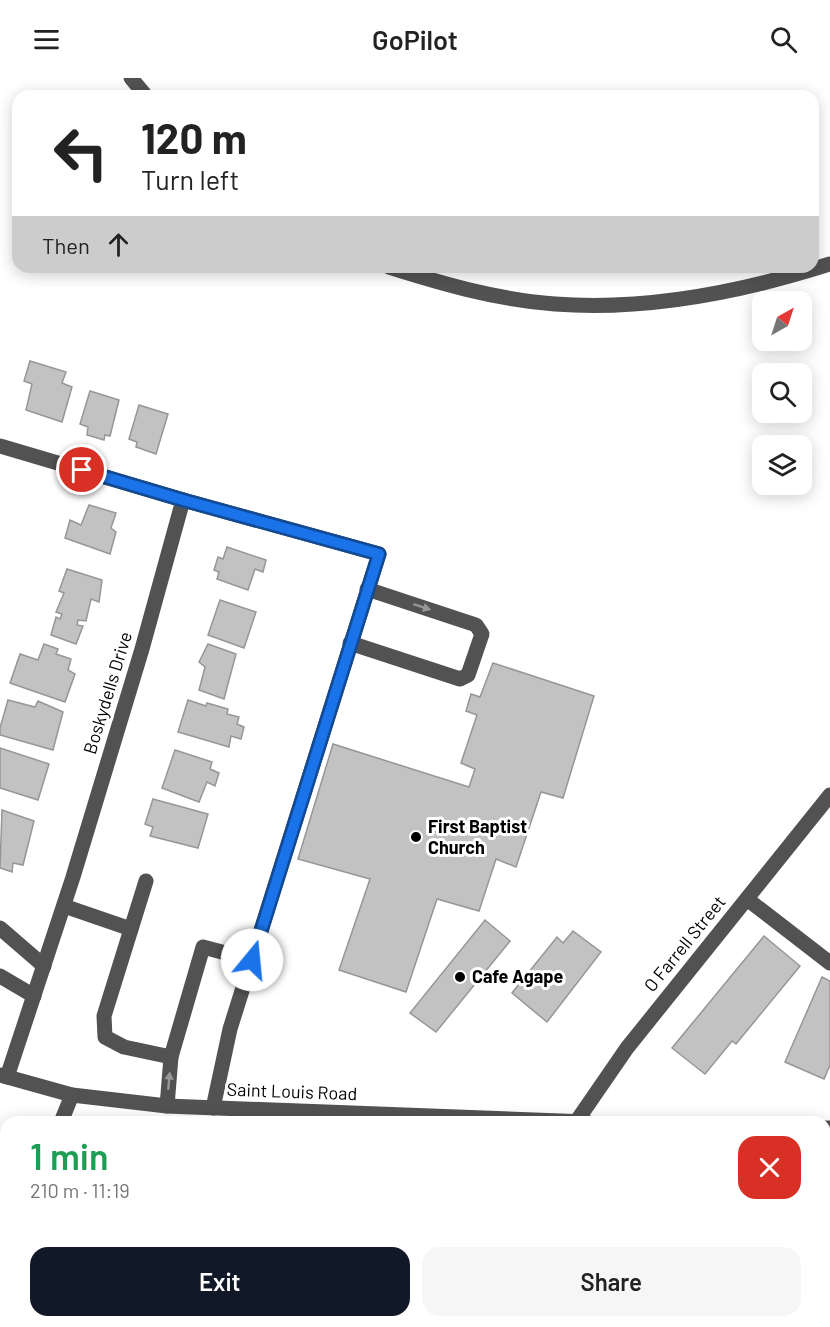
<!DOCTYPE html>
<html lang="en">
<head>
<meta charset="utf-8">
<style>
  :root { --surface:#fff; --page:#f6f6f6; --text:#222; --muted:#767676; --accent:#111827 }
  body { margin:0; font-family:Barlow,sans-serif; background:var(--page); color:var(--text); height:100vh; display:flex; flex-direction:column; font-size:22px; white-space:nowrap }
  * { box-sizing:border-box; margin:0 }
  p { font-size:20px; color:var(--muted) }
  .icon { flex:none; width:33px; height:33px; fill:none; stroke:currentColor; stroke-width:2; stroke-linecap:round; stroke-linejoin:round }
  .map { position:relative; flex:1; overflow:hidden }
  .drawer { position:absolute; left:0px; top:1038px; width:831px; height:212px; display:flex; flex-direction:column; background:var(--surface); border-radius:18px 18px 0 0; box-shadow:0 3px 15px #0003 }
  .drawer>* { flex:none }
  .hud { position:absolute; left:12px; top:12px; width:807px; height:183px; border-radius:18px; box-shadow:0 3px 15px #0003; background:#fff; color:var(--text); overflow:hidden }
  .needle { width:39px; rotate:39deg }
  .tools { position:absolute; left:752px; top:213px; display:grid; gap:12px }
  .tools a { display:grid; place-items:center; width:60px; height:60px; border-radius:12px; background:var(--surface); box-shadow:0 3px 15px #0003; font-size:30px }
  .pin { position:absolute; display:grid; place-items:center; width:51px; height:51px; color:#fff; margin:-26px; border:3px solid #fff; border-radius:50%; box-shadow:0 2px 6px #0007 }
  .me { position:absolute; width:66px; margin:-33px; rotate:17deg; stroke-linejoin:round; filter:drop-shadow(0 0 4px #0008) }
  .turn { display:flex; align-items:center; gap:21px; height:126px; padding:0 30px; font-size:27px }
  .turn .icon { width:78px; height:78px; stroke-width:2.5 }
  .turn b { display:block; font-size:42px; line-height:51px }
  .then { display:flex; align-items:center; height:57px; padding:0 30px; background:#0003; gap:12px; font-size:22px }
  .round { display:grid; place-items:center; flex:none; width:63px; height:63px; border-radius:18px; background:var(--page) }
  .head { display:flex; align-items:center; justify-content:space-between; height:102px; padding:0 30px }
  h1 { font-size:36px; font-weight:600; line-height:45px; color:#1e9e55 }
  .button { display:flex; gap:12px; margin-top:auto; padding:12px 30px }
  .button a { flex:1; height:69px; border-radius:18px; background:var(--accent); color:#fff; font-size:24px; font-weight:600; line-height:69px; text-align:center }
  .button a+a { background:var(--page); color:var(--text) }
  header { display:flex; justify-content:space-between; align-items:center; height:78px; padding:0 30px; background:var(--surface); font-size:27px; font-weight:600 }
  .map>svg:first-child { display:block }
</style>
</head>
<body>
<header><svg class="icon" aria-label="menu" viewBox="0 0 24 24"><path d="M4 6h16M4 12h16M4 18h16"/></svg>GoPilot<svg class="icon" aria-label="search" viewBox="0 0 24 24"><circle cx="10" cy="10" r="6"/><path d="M15 15l6 6"/></svg></header>
<div class="map">
<svg width="830" height="1249" viewBox="0 0 830 1249">
  <rect width="100%" height="100%" fill="#fff"/>
  <g fill="#c2c2c2" stroke="#969696" stroke-width="1.5">
    <path d="M30,283L66,294L62,305L72,309L62,344L26,332L32,306L24,303Z"/>
    <path d="M90,313L119,322L110,358L105,357L104,362L87,357L88,349L80,346Z"/>
    <path d="M139,327L168,336L156,376L136,369L137,364L129,361Z"/>
    <path d="M89,427L116,435L111,450L116,454L110,476L65,460L70,442L81,447Z"/>
    <path d="M227,469L266,482L263,494L255,491L248,512L217,501L219,494L214,492L218,479L223,481Z"/>
    <path d="M67,491L102,502L99,524L91,521L86,543L78,542L77,547L83,548L76,566L51,557L56,539L60,541L62,536L56,534L64,515L59,513Z"/>
    <path d="M220,522L256,534L244,570L208,557Z"/>
    <path d="M44,566L58,571L56,576L71,581L68,592L75,596L65,624L10,605L20,576L38,582Z"/>
    <path d="M208,566L236,576L224,621L199,612L205,589L199,584Z"/>
    <path d="M493,585L594,618L563,720L541,714L516,789L496,781L479,833L437,821L406,914L339,892L370,801L298,781L333,666L469,709L475,691L461,685L477,637L466,633L471,616L480,619Z"/>
    <path d="M8,622L35,629L38,623L63,634L53,672L0,657V650Z"/>
    <path d="M188,622L206,628L207,625L228,631L227,636L239,639L237,646L244,649L241,661L231,658L229,669L178,654Z"/>
    <path d="M0,670L49,686L38,722L0,710Z"/>
    <path d="M175,672L212,684L210,691L219,695L215,708L207,704L199,724L162,710Z"/>
    <path d="M153,721L208,736L198,770L150,758L153,749L145,746Z"/>
    <path d="M2,732L34,743L23,787L13,785L12,794L0,790Z"/>
    <path d="M485,842L510,863L436,954L410,935Z"/>
    <path d="M573,853L601,874L547,944L512,915L557,859L563,865Z"/>
    <path d="M764,858L800,888L736,966L732,963L705,996L672,970Z"/>
    <path d="M822,899L830,903V987L824,1001L785,984Z"/>
    <rect x="241" y="1244" width="23" height="5"/>
  </g>
  <g fill="none" stroke-linecap="round" stroke-linejoin="round">
    <g stroke="#525252" stroke-width="15">
      <path d="M131,0L146,18"/>
      <path d="M389,189C443,206 498,222 555,226C648,233 742,214 830,186"/>
      <path d="M0,368L183,422L142,571L73,799L7,999"/>
      <path d="M183,422L379,476L230,951L213,1030"/>
      <path d="M350,565L460,601L468,597L482,556L476,547L367,511"/>
      <path d="M146,803L104,938L105,959L124,969L171,979"/>
      <path d="M747,821L830,885"/>
      <path d="M64,828L131,851"/>
      <path d="M0,850L44,888"/>
      <path d="M0,898L34,918"/>
      <path d="M0,997L72,1017L167,1028L587,1044"/>
      <path d="M167,1028L171,979L203,869L252,882"/>
      <path d="M61,1044L72,1017"/>
      <path d="M576,1044L627,970L830,717"/>
      <path d="M825,1050H830"/>
      <path d="M0,1192L6,1181"/>
      <path d="M86,1244L92,1249"/>
      <path d="M461,1249V1244"/>
    </g>
  </g>
  <defs><path id="oneway-solid" d="M-6-.8H1V-3.2L6.5 0L1 3.2V.8H-6Z" transform="scale(1.5)"/></defs>
  <g fill="#979797">
    <use href="#oneway-solid" transform="translate(422 529) rotate(18)"/>
    <use href="#oneway-solid" transform="translate(169 1003) rotate(-85)"/>
  </g>
  <g fill="none" stroke-linecap="round" stroke-linejoin="round">
    <g stroke="#114b97" stroke-width="15">
      <path id="route" d="M82,392L183,422L379,476L252,882"/>
    </g>
    <use href="#route" stroke="#1a73e8" stroke-width="10"/>
  </g>
  <g fill="#000" stroke="#fff" stroke-width="2">
    <circle cx="416" cy="759" r="6"/>
    <circle cx="460" cy="899" r="6"/>
  </g>
  <g text-anchor="middle" stroke-width="6" stroke-linejoin="round" paint-order="stroke">
    <g font-size="18" fill="#000" stroke="#fff">
      <text transform="translate(108 615) rotate(-73)" y="6">Boskydells Drive</text>
      <text transform="translate(685 866) rotate(-51)" y="6">O Farrell Street</text>
      <text transform="translate(292 1014) rotate(2)" y="6">Saint Louis Road</text>
    </g>
    <g font-size="18" font-weight="bold" fill="#000" stroke="#fff" text-anchor="start">
      <text x="428" y="755">First Baptist<tspan x="428" dy="21">Church</tspan></text>
      <text x="472" y="905">Cafe Agape</text>
    </g>
  </g>
</svg>
<div class="tools">
<a><svg class="needle" viewBox="-14 -14 28 28"><path d="M0-13l5 13h-10z" fill="#e53935"/><path d="M0 13l5-13h-10z" fill="#767676"/></svg></a>
<a><svg class="icon" aria-label="search" viewBox="0 0 24 24"><circle cx="10" cy="10" r="6"/><path d="M15 15l6 6"/></svg></a>
<a><svg class="icon" aria-label="layers" viewBox="0 0 24 24"><path d="M12 4l9 5-9 5-9-5zM3 14l9 5 9-5"/></svg></a>
</div>
<div class="pin" style="left:82px;top:392px;background:#d93025"><svg class="icon" aria-label="arrive" viewBox="0 0 24 24"><path d="M6 21V4h12l-3 4 3 4H6"/></svg></div>
<svg class="me" style="left:252px;top:882px" viewBox="-20 -20 40 40"><circle r="19" fill="#fff"/><path d="M0-13L10 11 0 6-10 11z" fill="#1a73e8"/></svg>
<div class="hud">
<div class="turn"><svg class="icon" aria-label="left" viewBox="0 0 24 24"><path d="M17 20v-9H6M10 6l-5 5 5 5"/></svg><div><b>120 m</b>Turn left</div></div>
<div class="then">Then<svg class="icon" aria-label="ahead" viewBox="0 0 24 24"><path d="M12 20V5M6 11l6-6 6 6"/></svg></div>
</div>
<section class="drawer">
<div class="head"><div><h1>1 min</h1><p>210 m · 11:19</p></div><a class="round" style="background:#d93025;color:#fff"><svg class="icon" aria-label="close" viewBox="0 0 24 24"><path d="M6 6l12 12M18 6L6 18"/></svg></a></div>
<div class="button"><a>Exit</a><a>Share</a></div>
</section>
</div>
</body>
</html>
